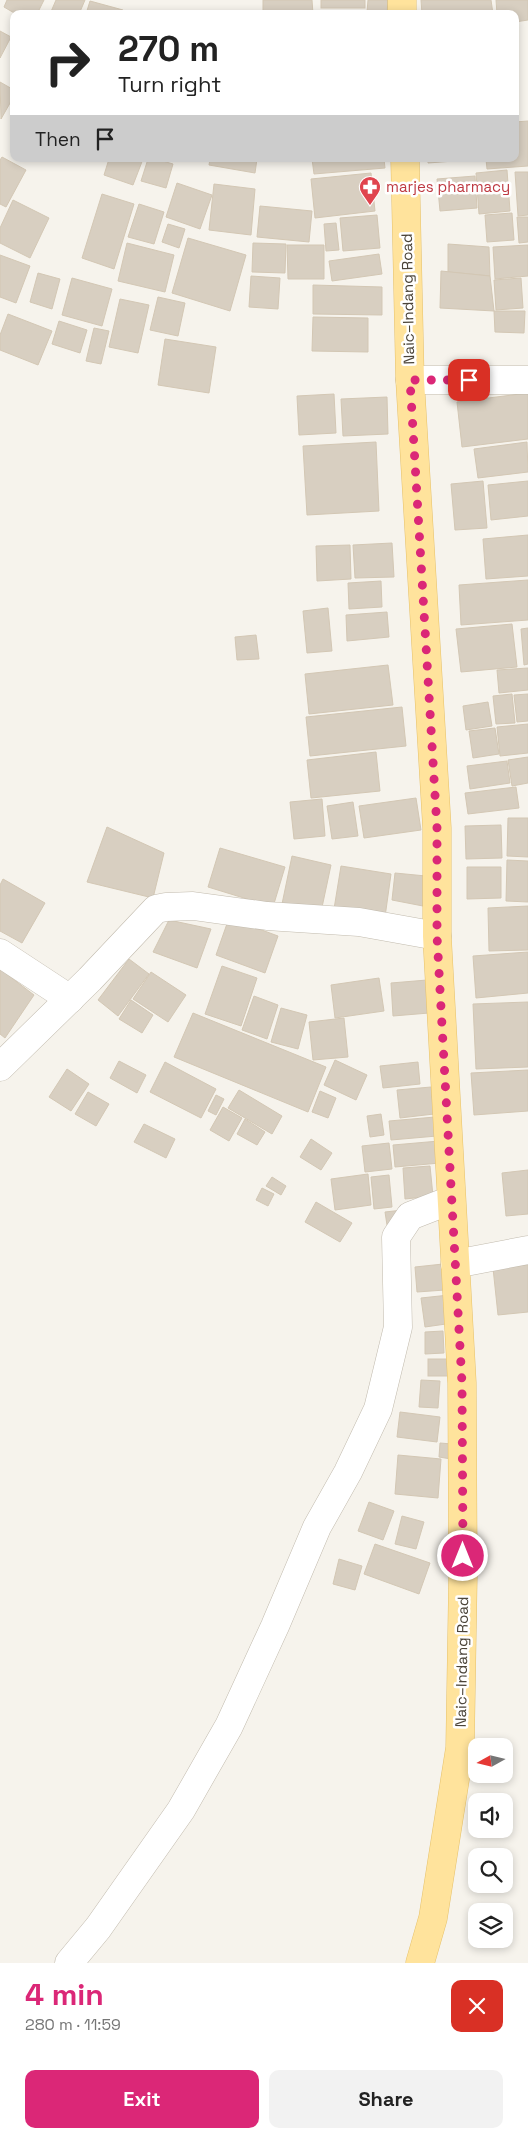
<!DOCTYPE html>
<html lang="en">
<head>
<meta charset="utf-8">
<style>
  :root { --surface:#fff; --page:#f2f2f2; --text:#222; --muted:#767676; --accent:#db2777 }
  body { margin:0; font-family:"Space Grotesk",sans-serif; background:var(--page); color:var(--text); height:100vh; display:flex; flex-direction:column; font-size:19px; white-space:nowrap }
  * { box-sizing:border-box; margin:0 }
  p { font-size:16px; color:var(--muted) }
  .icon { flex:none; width:28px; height:28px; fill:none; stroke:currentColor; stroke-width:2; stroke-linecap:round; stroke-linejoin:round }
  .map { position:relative; height:1963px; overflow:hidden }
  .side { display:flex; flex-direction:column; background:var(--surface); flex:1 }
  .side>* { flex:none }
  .guide { position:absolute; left:10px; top:10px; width:509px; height:152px; border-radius:10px; box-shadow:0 2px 8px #0003; background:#fff; color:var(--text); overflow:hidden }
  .needle { width:32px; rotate:262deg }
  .tools { position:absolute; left:468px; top:1738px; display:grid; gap:10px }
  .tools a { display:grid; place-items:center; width:45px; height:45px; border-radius:10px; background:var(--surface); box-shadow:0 2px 8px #0003; font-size:25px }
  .pin { position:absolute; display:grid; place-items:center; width:42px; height:42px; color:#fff; margin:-21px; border-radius:10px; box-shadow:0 2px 8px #0006 }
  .me { position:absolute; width:55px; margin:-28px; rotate:0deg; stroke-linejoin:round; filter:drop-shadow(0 0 4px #0008) }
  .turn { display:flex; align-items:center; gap:18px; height:105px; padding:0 25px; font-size:22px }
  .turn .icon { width:65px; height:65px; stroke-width:2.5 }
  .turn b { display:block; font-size:35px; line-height:42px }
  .then { display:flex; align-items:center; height:48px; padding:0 25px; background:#0003; gap:10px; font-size:19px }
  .round { display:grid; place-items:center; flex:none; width:52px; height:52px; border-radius:10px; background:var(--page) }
  .headline { display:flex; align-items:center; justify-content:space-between; height:85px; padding:0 25px }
  h1 { font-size:30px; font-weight:700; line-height:38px; color:var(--accent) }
  .action { display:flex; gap:10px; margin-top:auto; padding:10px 25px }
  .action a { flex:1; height:58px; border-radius:10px; background:var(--accent); color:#fff; font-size:20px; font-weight:700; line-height:58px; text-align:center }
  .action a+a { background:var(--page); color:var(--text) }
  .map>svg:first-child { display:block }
</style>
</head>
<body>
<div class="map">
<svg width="528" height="1963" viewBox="0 0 528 1963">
  <rect width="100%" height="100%" fill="#f6f3ec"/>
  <g fill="#d8cfc1" stroke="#d3c7b4">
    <path d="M7,0H44L37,14H16L4,7Z"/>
    <path d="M56,0H85L79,14H50Z"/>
    <path d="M263,0H312L313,14H263Z"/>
    <rect x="321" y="0" width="44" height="8"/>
    <path d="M368,0H388L387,13L367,12Z"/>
    <path d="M421,0H491L493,14H422Z"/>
    <path d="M496,0H528V20L515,22V14H497Z"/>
    <path d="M90,1L123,10L122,14H86Z"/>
    <path d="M319,11L360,12V14H319Z"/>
    <path d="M0,31L11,37L0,58Z"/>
    <path d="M0,82L14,90V96L1,119Z"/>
    <path d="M528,121V166L487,169L486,159H515V122Z"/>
    <path d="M2,157L26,170L6,207L0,204V160Z"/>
    <path d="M109,159H143L133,185L104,175Z"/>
    <path d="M148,159H156L173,164L166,188L141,181Z"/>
    <path d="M210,159H257L255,173L209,165Z"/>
    <path d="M312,159H384L385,168L314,174Z"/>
    <path d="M428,159H480L428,163Z"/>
    <path d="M507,170L510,211L479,214L476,173Z"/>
    <path d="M515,172H528V215L518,216Z"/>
    <path d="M371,173L375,211L315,218L311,179Z"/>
    <path d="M475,176L477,208L440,211L437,179Z"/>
    <path d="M177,183L212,195L200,229L166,217Z"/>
    <path d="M214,184L255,189L251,235L209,230Z"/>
    <path d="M102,194L134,204L114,269L82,258Z"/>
    <path d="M13,200L49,218L30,258L0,243V228Z"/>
    <path d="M139,204L164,212L154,244L128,237Z"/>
    <path d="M260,206L312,211L309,242L257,237Z"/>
    <path d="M512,213L514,240L487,242L485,215Z"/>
    <path d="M377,215L380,248L343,251L340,218Z"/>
    <path d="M517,217H528V242L519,243Z"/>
    <path d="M336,223L339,250L326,251L324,224Z"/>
    <path d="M168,224L185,229L179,248L162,242Z"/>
    <path d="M188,238L246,255L230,311L172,293Z"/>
    <path d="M127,243L174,255L165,292L118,281Z"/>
    <path d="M253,243L286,244L285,273L252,272Z"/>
    <path d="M448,244L489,247L490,276L448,272Z"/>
    <path d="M287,245H324V279H288Z"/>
    <path d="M528,245V276L495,279L493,247Z"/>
    <path d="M379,254L382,274L332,281L329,261Z"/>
    <path d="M0,255L30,266L16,303L0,297Z"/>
    <path d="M441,271L490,276L494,311L440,308Z"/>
    <path d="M38,273L60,279L52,309L30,302Z"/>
    <path d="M251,276L280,278L278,309L249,307Z"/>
    <path d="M72,278L112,289L102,326L62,315Z"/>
    <path d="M521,278L523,308L496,310L494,280Z"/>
    <path d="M313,285L382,287V315L313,314Z"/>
    <path d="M158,297L185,303L178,336L150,330Z"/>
    <path d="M120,299L149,305L138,353L109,347Z"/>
    <path d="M494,311H525L524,333L495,332Z"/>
    <path d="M8,314L52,331L38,365L0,350V335Z"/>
    <path d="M313,317L368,318V352L312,351Z"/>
    <path d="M59,321L87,330L80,353L52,344Z"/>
    <path d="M94,328L109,331L101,364L86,361Z"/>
    <path d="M165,339L216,347L209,393L158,385Z"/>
    <path d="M528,393V439L462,447L457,402Z"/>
    <path d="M334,394L336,433L299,435L297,396Z"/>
    <path d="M387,397L388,434L343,436L341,399Z"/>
    <path d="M376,442L379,511L307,515L303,446Z"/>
    <path d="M527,442L528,472L478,478L474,449Z"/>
    <path d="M483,481L487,528L455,530L451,484Z"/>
    <path d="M528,481V516L491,520L488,485Z"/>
    <path d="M528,535V576L486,579L483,539Z"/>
    <path d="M392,543L394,577L355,578L353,545Z"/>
    <path d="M350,545L351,579L317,581L316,546Z"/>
    <path d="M528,580V620L461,625L459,585Z"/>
    <path d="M381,581L382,607L349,609L348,583Z"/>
    <path d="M328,608L332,651L307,653L303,611Z"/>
    <path d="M387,612L389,637L347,641L346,615Z"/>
    <path d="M512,624L517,667L461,672L456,629Z"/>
    <path d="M528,628V664L524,665L521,629Z"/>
    <path d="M256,635L259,659L237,660L235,637Z"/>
    <path d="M388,665L393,705L309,714L305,674Z"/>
    <path d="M528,668V690L499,693L497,670Z"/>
    <path d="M512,694L515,723L496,724L493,696Z"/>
    <path d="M528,694V721L517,722L514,695Z"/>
    <path d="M488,702L492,726L466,730L463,706Z"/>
    <path d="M402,707L406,746L310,756L306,717Z"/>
    <path d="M528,724V753L500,756L497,727Z"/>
    <path d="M495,728L499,754L473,758L469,731Z"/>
    <path d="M376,752L380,791L311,798L307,760Z"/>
    <path d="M528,757V783L512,786L508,760Z"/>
    <path d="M507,761L510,783L470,789L467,766Z"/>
    <path d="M516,787L519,808L468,814L465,793Z"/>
    <path d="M416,798L421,830L364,838L359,806Z"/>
    <path d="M322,799L325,836L294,839L290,802Z"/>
    <path d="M353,802L358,836L332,839L327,806Z"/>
    <path d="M508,818H528V857L507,856Z"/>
    <path d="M501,825L502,858L466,859L465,826Z"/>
    <path d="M107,827L164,853L153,898L87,882Z"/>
    <path d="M220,848L285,867L273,907L208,887Z"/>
    <path d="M292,856L331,865L321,912L282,904Z"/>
    <path d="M507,860L528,861V902L506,901Z"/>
    <path d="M341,866L391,874L385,917L334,909Z"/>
    <path d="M467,867H501V898L467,899Z"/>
    <path d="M395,873L426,876L423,906L392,900Z"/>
    <path d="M3,879L45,903L22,943L0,931V885Z"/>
    <path d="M528,906V950L489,951L488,908Z"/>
    <path d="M229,918L278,936L265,973L216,955Z"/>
    <path d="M169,920L211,929L197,968L153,952Z"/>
    <path d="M528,952V993L476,998L473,956Z"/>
    <path d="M129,959L149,974L118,1016L98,1000Z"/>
    <path d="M222,966L257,978L241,1026L205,1014Z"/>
    <path d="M0,969L34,995L5,1038L0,1034Z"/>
    <path d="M151,972L186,995L168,1022L133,999Z"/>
    <path d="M379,978L384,1011L335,1018L331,985Z"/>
    <path d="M427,980L429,1013L393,1016L391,983Z"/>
    <path d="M254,996L278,1005L267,1039L242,1030Z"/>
    <path d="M131,1000L153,1015L142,1033L119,1019Z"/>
    <path d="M528,1002V1067L476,1069L473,1004Z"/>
    <path d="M281,1008L307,1015L298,1049L271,1042Z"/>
    <path d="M193,1013L326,1067L308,1112L174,1057Z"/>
    <path d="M344,1018L348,1057L313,1060L309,1022Z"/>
    <path d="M335,1060L367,1075L356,1100L324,1085Z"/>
    <path d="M119,1061L146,1075L137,1093L110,1078Z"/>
    <path d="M165,1062L216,1089L201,1118L150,1092Z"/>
    <path d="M418,1062L420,1084L383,1088L380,1066Z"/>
    <path d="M67,1069L89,1084L71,1111L49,1097Z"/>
    <path d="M528,1070V1111L474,1115L471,1073Z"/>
    <path d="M431,1087L434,1114L400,1118L397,1090Z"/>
    <path d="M239,1090L282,1116L272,1134L228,1108Z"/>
    <path d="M320,1091L336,1098L328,1118L312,1112Z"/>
    <path d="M88,1092L109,1104L96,1126L75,1114Z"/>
    <path d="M216,1095L224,1099L216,1115L208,1111Z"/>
    <path d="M223,1107L242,1118L229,1141L210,1130Z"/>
    <path d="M381,1114L384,1135L370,1137L367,1116Z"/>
    <path d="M435,1117L437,1136L391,1140L389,1121Z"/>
    <path d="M245,1119L265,1132L257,1145L237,1134Z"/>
    <path d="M144,1124L175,1139L166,1158L134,1142Z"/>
    <path d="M311,1139L332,1153L321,1170L300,1157Z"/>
    <path d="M439,1141L440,1163L395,1167L393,1145Z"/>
    <path d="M389,1143L392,1169L365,1172L362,1146Z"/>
    <path d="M430,1166L433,1196L405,1199L403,1168Z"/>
    <path d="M528,1170V1214L506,1216L502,1173Z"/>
    <path d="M368,1174L371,1205L335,1210L331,1179Z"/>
    <path d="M389,1175L392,1207L374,1209L371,1177Z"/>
    <path d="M272,1177L286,1186L281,1195L266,1186Z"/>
    <path d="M262,1188L274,1194L268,1206L256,1200Z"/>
    <path d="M316,1202L352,1223L340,1242L305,1222Z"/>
    <path d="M403,1210L404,1223L387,1225L385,1212Z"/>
    <path d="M443,1264L445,1290L417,1292L415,1267Z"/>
    <path d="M528,1265V1312L498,1315L493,1268Z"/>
    <path d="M449,1295L453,1323L425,1327L421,1298Z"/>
    <path d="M443,1331L444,1353L425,1354V1332Z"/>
    <rect x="428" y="1359" width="22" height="17"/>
    <path d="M421,1380L440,1381L438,1408L419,1407Z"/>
    <path d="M400,1412L440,1417L437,1442L397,1437Z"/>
    <path d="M440,1443L452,1444L451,1459L439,1457Z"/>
    <path d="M398,1455L441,1459L438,1498L395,1494Z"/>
    <path d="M369,1502L394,1511L383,1540L358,1531Z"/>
    <path d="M402,1516L424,1522L416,1549L395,1544Z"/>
    <path d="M375,1544L430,1563L419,1594L364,1574Z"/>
    <path d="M339,1559L362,1566L355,1590L333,1584Z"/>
  </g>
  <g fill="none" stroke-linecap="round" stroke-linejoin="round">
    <g stroke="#c2bbae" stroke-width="29">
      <g id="minor">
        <path d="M410,380H528"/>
        <path d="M0,953L70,999"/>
        <path d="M0,1067L90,979L156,909L166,907L193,906L267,916L359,922L437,936"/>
        <path d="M455,1264L528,1250"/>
        <path d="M69,1963L98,1928L181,1810L229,1726L275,1626L317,1527L348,1472L378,1409L398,1327L396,1237L410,1216L451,1200"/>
      </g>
    </g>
    <g stroke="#e6c16a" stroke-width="29">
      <g id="major">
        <path d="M402,0V14"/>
        <path d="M405,159L410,380L437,828V936L462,1383L463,1575L460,1748L433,1918L420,1963"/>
      </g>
    </g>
    <use href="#minor" stroke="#fff" stroke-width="28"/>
    <use href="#major" stroke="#ffe39c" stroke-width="28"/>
  </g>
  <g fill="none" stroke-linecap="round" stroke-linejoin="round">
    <path stroke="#db2777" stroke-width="9" stroke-dasharray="0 16.2" d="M463,1556L462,1383L437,936V828L410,380H469"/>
  </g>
  <defs>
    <g id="pharmacy-pin" transform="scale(1.125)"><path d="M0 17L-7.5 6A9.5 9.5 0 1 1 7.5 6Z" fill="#e0444e" stroke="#fff"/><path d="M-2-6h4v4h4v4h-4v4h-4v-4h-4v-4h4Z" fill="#fff"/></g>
  </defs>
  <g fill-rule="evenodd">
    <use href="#pharmacy-pin" x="370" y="187"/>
  </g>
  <g text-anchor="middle" stroke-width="5" stroke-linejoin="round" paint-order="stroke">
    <g font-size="15" fill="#be3a42" stroke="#fff" text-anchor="start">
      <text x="386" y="192">marjes pharmacy</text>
    </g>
    <g font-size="15" fill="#4b4439" stroke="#fff">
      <text transform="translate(408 299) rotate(-91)" y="5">Naic–Indang Road</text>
      <text transform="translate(462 1662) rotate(-89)" y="5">Naic–Indang Road</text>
    </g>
  </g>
</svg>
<div class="tools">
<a><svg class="needle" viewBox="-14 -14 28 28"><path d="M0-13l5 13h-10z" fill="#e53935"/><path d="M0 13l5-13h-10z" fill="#767676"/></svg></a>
<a><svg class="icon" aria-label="sound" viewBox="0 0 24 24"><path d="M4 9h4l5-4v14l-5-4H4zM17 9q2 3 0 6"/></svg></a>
<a><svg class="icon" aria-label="search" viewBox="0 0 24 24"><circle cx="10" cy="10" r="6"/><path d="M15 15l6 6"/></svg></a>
<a><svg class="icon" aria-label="layers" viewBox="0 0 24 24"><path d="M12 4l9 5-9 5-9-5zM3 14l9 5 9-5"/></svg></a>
</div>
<div class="pin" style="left:469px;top:380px;background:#d93025"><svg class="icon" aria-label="arrive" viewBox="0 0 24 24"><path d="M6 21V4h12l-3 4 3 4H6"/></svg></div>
<svg class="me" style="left:463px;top:1556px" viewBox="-20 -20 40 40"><circle r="17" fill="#db2777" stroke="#fff" stroke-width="3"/><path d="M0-11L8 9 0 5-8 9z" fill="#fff"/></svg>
<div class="guide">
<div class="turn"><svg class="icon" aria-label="right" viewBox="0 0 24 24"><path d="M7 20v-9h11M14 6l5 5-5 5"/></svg><div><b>270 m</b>Turn right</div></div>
<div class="then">Then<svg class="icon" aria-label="arrive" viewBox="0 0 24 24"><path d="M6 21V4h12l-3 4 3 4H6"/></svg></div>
</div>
</div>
<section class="side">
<div class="headline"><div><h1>4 min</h1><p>280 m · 11:59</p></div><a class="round" style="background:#d93025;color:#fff"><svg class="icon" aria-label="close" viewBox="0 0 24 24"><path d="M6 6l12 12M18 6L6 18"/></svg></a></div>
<div class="action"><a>Exit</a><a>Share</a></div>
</section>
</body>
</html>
